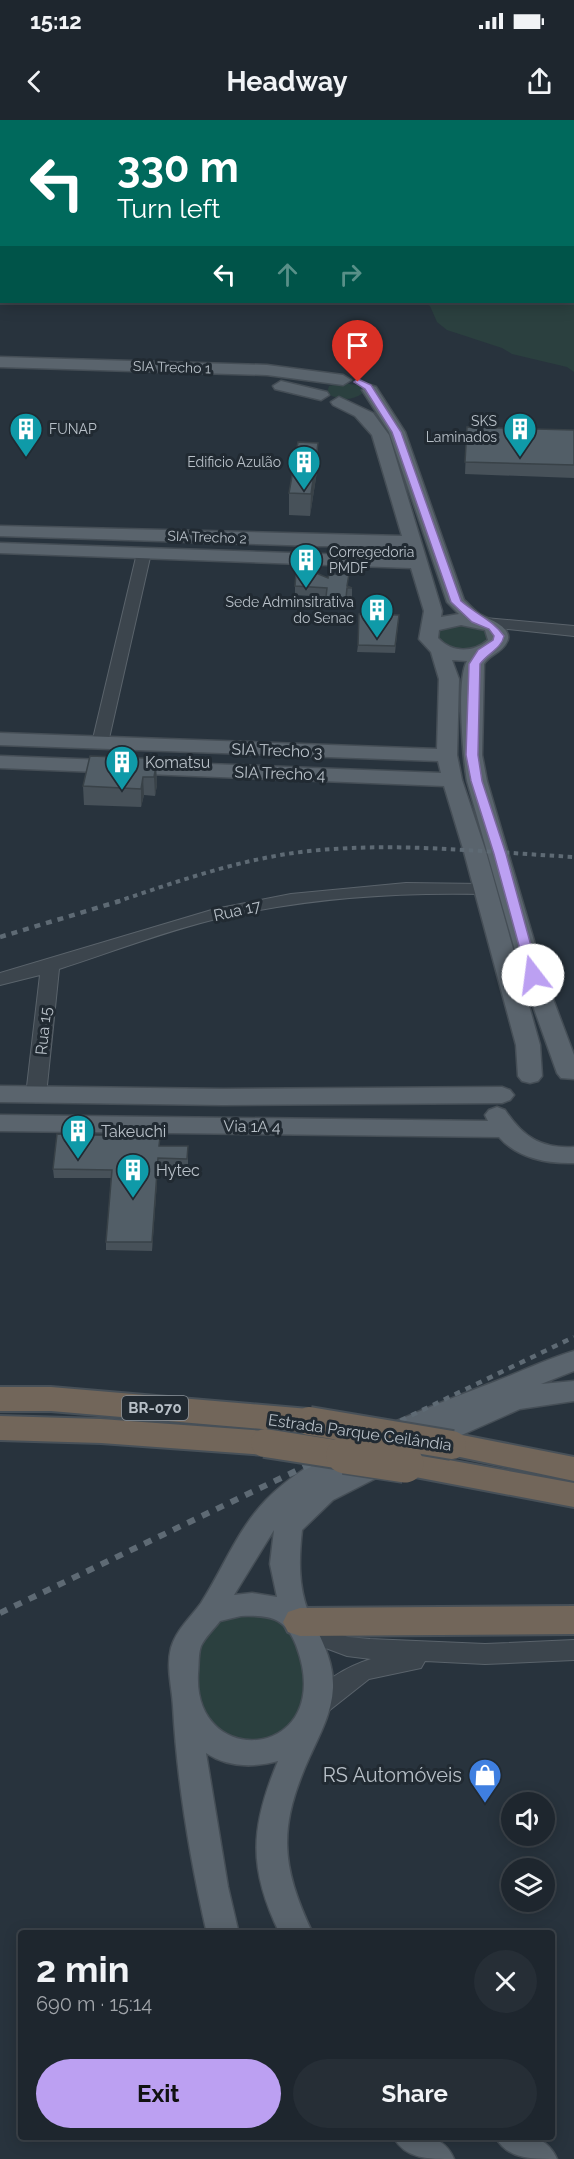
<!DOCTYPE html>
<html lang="en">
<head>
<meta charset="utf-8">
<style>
  :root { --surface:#1e262e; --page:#262e36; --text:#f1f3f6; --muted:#a1a5aa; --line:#3c434a; --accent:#bca0f2 }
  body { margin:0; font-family:Raleway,sans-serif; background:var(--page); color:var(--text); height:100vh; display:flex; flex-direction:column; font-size:22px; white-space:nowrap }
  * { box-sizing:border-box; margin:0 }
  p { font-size:20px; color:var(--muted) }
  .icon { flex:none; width:33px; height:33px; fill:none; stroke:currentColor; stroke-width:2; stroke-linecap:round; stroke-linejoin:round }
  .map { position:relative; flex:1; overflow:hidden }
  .drawer { position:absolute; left:18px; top:1810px; width:537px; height:210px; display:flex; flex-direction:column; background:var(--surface); border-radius:6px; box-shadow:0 3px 15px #0003,0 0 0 2px var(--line) }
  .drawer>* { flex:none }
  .guide { position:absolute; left:0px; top:0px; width:574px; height:183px; box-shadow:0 3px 15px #0003,0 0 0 2px var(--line); background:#00695c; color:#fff; overflow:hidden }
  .controls { position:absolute; left:501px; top:1672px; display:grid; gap:12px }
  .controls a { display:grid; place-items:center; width:54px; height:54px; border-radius:50%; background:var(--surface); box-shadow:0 3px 15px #0003,0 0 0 2px var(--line); font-size:30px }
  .pin { position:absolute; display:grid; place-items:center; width:51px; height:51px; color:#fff; margin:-62px -26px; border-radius:50% 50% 50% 0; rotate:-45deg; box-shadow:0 0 6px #0007 }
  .pin .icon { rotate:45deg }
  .me { position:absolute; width:66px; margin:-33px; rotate:345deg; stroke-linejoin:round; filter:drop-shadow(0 0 4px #0008) }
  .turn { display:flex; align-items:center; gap:21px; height:126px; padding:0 18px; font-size:27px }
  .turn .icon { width:78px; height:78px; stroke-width:2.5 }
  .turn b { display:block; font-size:42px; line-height:51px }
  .lanes { display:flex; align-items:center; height:57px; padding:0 18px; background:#0003; justify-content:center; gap:30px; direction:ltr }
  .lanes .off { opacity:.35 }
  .round { display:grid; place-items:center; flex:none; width:63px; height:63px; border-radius:32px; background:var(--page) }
  .head { display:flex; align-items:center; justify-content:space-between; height:102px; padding:0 18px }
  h1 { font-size:36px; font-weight:700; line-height:45px }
  .cta { display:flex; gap:12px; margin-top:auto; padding:12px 18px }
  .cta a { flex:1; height:69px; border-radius:36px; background:var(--accent); color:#111; font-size:24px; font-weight:700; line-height:69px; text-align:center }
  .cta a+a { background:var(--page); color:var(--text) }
  .status { display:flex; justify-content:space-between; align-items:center; height:42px; padding:0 30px; background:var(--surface); direction:ltr }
  .status svg { height:16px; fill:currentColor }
  header { display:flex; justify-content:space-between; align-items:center; height:78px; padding:0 18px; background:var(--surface); font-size:27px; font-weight:700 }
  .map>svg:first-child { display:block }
</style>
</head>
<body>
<div class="status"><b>15:12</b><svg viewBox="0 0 49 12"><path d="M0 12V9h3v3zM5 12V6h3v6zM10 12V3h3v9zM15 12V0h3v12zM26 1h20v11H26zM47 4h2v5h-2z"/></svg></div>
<header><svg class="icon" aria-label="back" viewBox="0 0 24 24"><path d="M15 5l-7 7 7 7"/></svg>Headway<svg class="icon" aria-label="share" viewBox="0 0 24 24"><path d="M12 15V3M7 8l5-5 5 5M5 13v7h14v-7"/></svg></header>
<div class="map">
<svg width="574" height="2039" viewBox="0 0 574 2039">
  <rect width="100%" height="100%" fill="#28333d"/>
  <g fill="#2b403f">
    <path d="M574,0V252L567,247L512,234L502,228L447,210L437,202L430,186L423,182H573V2L553,1Z"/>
    <path d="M342,263L357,265L363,269V273C352,281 338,281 327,273L329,266Z"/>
    <path d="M455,503L485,509L490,518C470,535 460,532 438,522L437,512Z"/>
    <path d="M254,1491L290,1503L310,1564L294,1605L256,1626L218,1612L193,1571L194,1534L205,1514L222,1499Z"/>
  </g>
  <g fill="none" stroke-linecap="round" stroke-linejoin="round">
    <g stroke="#5a636b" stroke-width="2">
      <g id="minor">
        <path d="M144,429L151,433L108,623L100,628L92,623L137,433Z"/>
        <path d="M485,498L574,506V516L480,506L477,503L480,500Z"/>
        <path d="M406,763L483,764L492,769L483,774C394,772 307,778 220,798C165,811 112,832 59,849L46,975L43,979H29L26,975L40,855L0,865V853L215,789L291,774Z"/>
        <path d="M304,1501L348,1517L370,1519L485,1524L574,1520V1540L485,1544L425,1541L421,1548L369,1559L326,1593L317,1596L308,1593L305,1586C317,1563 348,1546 371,1539L347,1536L296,1517L292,1510L296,1503Z"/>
      </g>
    </g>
    <g stroke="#454e56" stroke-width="3">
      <g id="major">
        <path d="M302,0H322L301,2Z"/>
        <path d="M486,0H506L485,2Z"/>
        <rect x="0" y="53" width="2" height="8"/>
        <path d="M0,102H2L0,111Z"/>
        <path d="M0,237L267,245L343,255L351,260L343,265L267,255L0,247Z"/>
        <path d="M281,261L327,272L329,275L321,280L275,269L273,266Z"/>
        <path d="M370,265L376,267L405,312L464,480C470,485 476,493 483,496C492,500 517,510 505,525C499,534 489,535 484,544L482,635L487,661L544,855L574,935V959L561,958L557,953L522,855L467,661C463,638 456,559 467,541L452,540L459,559L457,635L462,660L486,732L540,925L542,956L538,961L530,963L522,961L518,956L516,925L464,732L444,666L0,648V636L441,653L438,641L0,625V613L437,629L439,559L431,532L419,519L424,491L411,448L0,433V423L408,437L405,426H319L0,416V406L402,416L372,315L355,296L333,285L331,282L339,277L373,293L389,315L442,491L441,497L459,494L447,482L389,312L362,270ZM461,505L485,510L488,520C473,533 452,533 438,518L439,510Z"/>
        <path d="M0,966L223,969L502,967L510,970L514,975L510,980L502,983L223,985L0,982Z"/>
        <path d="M497,987L505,990C523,1017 541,1029 574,1027V1043C547,1044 517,1038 499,1017L0,1011V995L488,1001L485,995L489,990Z"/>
        <path d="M574,1231V1251L541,1264L574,1261V1281L520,1289L419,1334L409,1331L405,1324L408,1320L405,1321L385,1331L396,1334L400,1341L396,1348L333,1380L302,1410C299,1437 298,1465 308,1491C319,1516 334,1538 333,1568C332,1592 320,1614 310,1636C278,1707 280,1744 313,1814H280C248,1748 250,1708 278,1641C253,1648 227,1647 206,1633L228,1767L239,1814H207C190,1739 177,1662 173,1586C172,1567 166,1548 171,1528C176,1510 191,1497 201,1483C223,1449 237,1410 266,1380C316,1328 427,1288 494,1262C520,1252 547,1239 574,1231ZM274,1410L270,1444L277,1477L252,1473L234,1475ZM241,1496C269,1495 285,1497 296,1525C339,1639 193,1653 198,1554C199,1545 198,1534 201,1526C205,1517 214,1509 220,1501Z"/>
        <path d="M394,2018C419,2015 443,2013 454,2039C428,2039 406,2039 394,2018Z"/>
        <path d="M496,2018C521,2015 545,2012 557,2039C531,2039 508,2039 496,2018Z"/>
      </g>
    </g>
    <g stroke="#475058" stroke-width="4">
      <g id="highway">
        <path d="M345,0H368L344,2Z"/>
        <path d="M443,0H466L442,2Z"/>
        <rect x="0" y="67" width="2" height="10"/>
        <rect x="0" y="92" width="2" height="10"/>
        <path d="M0,1267H51L309,1289L320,1293L325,1301L320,1309L309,1313L51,1291H0Z"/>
        <path d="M0,1296L101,1299L265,1311L276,1315L281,1323L276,1331L265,1335L101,1323L0,1320Z"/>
        <path d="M452,1313L574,1337V1361L441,1333L436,1325L441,1317Z"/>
        <path d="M405,1332L574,1363V1387L394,1353L389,1344L394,1335Z"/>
        <path d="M574,1486V1514L300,1516L288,1512L283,1502L288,1492L300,1488Z"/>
      </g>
    </g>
    <use href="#minor" fill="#3c454d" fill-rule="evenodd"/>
    <use href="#major" fill="#5a646d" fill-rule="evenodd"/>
    <use href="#highway" fill="#72665a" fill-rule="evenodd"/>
    <path stroke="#5e6a74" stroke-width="4" stroke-dasharray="4.5 4.5" stroke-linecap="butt" d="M116,782C176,762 237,740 301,732C391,721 483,732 574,737"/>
    <g stroke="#5e6a74" stroke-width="4.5" stroke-dasharray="6 6" stroke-linecap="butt">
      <path d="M0,817L120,781"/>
      <path d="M325,1337L574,1217"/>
    </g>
    <path stroke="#5e6a74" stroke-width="6" stroke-dasharray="8 8" stroke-linecap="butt" d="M0,1493L329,1335"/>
    <g stroke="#475058" stroke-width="32" stroke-linecap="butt">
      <g id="highway-bridge-far1">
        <path d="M309,1301L452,1325"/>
        <path d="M265,1323L355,1337"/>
      </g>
    </g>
    <g stroke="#475058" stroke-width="40" stroke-linecap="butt">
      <path id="highway-bridge" d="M345,1335L405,1344"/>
    </g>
    <use href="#highway-bridge-far1" stroke="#72665a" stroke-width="28"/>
    <use href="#highway-bridge" stroke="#72665a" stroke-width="37"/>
  </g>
  <g fill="#475159">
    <path d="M467,307L574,310V358L465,354Z"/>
    <path d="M318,323V345L310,396L289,395V373Z"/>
    <path d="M328,458L352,468V477H347L346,487L326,486V477L295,475V466Z"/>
    <path d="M399,495L395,533L357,532L358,525Z"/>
    <path d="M147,638V646H156L157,665L155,676L144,675L141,687L84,685L83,666Z"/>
    <path d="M160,1026L188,1035V1047H158L152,1131L106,1130V1122L111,1058H54L53,1049Z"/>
  </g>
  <g fill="#394248">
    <path d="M318,323V345L310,396L311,374Z"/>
    <path d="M156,646L157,665L155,676L154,657Z"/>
    <path d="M143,657L144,675L141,687V669Z"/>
    <path d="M158,1038V1047L152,1131V1122Z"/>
  </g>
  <g fill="#525e67" stroke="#394248" stroke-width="1.5">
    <path d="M467,307L574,310V345L465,342Z"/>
    <path d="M298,322L318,323L311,374L289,373Z"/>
    <path d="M296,453H316L328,458L329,454H349L347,466L352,468H347L346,478L326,477L327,468L295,466Z"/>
    <path d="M359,494L399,495L395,526L358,525Z"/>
    <path d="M90,636L147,638L145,646H156L154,657H143L141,669L83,666Z"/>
    <path d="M57,1014L160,1017L159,1026H188L187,1039L158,1038L152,1122H106L112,1050L53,1049Z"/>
  </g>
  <path fill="#bca0f2" stroke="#7a689d" stroke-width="1.5" d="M358,259L371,265L401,312L461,481C476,494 494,501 504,516C502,528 487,534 480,544L478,635L482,661L506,734L539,855L538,858L533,859L527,855L494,734L471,661L466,635L469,544L478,530L493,520L494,516L489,509L472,502L451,482L392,312L365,269L354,262Z"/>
  <defs>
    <g id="building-pin" transform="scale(1.725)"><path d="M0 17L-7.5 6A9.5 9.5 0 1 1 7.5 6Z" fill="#0f9aa8" stroke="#212a32"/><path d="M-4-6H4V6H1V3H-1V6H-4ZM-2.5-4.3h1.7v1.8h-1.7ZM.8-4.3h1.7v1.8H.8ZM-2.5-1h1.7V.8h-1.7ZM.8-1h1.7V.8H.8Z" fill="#fff"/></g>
    <g id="shop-pin" transform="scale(1.725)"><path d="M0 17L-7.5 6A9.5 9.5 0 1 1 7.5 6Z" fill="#3f7fe0" stroke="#212a32"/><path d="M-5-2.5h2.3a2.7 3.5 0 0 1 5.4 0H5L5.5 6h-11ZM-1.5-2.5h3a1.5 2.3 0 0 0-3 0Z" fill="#fff"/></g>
  </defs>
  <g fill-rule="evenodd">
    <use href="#building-pin" x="26" y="309"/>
    <use href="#building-pin" x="520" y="309"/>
    <use href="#building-pin" x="304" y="342"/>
    <use href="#building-pin" x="306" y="440"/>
    <use href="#building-pin" x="377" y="490"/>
    <use href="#building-pin" x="122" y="642"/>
    <use href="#building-pin" x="78" y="1011"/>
    <use href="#building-pin" x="133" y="1050"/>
    <use href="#shop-pin" x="485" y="1655"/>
  </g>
  <g text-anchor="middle" stroke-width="6" stroke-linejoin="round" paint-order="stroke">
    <g font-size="14" fill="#b8c0c8" stroke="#212a32">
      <text transform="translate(172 247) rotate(2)" y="5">SIA Trecho 1</text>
      <text transform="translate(207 417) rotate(2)" y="5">SIA Trecho 2</text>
    </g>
    <g font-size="14" fill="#b8c0c8" stroke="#212a32" text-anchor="end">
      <text x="497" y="306">SKS<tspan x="497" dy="16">Laminados</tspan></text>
      <text x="49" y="314" text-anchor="start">FUNAP</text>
      <text x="281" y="347">Edificio Azulão</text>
      <text x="329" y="437" text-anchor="start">Corregedoria<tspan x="329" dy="16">PMDF</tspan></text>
      <text x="354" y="487">Sede Adminsitrativa<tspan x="354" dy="16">do Senac</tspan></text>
    </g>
    <rect fill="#212a32" stroke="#8b939b" stroke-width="1.5" x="122" y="1276" width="66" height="24" rx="4.5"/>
    <g font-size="15" font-weight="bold" fill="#b8c0c8">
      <text x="155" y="1293">BR-070</text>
    </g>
    <g font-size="16" fill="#b8c0c8" stroke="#212a32">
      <text transform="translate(277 630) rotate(2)" y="6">SIA Trecho 3</text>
      <text transform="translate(280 653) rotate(2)" y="6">SIA Trecho 4</text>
      <text transform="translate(237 790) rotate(-13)" y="6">Rua 17</text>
      <text transform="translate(43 911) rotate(-84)" y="6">Rua 15</text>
      <text transform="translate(252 1006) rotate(1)" y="6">Via 1A 4</text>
      <text transform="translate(360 1312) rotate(8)" y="6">Estrada Parque Ceilândia</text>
    </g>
    <g font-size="16" fill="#b8c0c8" stroke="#212a32" text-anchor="start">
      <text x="145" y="648">Komatsu</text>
      <text x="101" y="1017">Takeuchi</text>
      <text x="156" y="1056">Hytec</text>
    </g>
    <g font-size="20" fill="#b8c0c8" stroke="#212a32" text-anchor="end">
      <text x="462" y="1662">RS Automóveis</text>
    </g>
  </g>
</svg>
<div class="controls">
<a><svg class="icon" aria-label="sound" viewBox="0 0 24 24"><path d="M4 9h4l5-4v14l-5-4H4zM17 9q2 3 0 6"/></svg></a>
<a><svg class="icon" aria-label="layers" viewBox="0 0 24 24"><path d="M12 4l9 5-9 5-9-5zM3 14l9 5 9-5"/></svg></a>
</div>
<div class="pin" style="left:358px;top:262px;background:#d93025"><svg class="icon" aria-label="arrive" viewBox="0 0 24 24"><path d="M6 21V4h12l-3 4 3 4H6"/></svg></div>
<svg class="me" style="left:533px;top:855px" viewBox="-20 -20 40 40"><circle r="19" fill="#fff"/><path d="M0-13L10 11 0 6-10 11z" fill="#bca0f2"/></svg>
<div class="guide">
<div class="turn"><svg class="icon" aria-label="left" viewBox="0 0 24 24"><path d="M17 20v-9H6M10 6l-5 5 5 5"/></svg><div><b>330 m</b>Turn left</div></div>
<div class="lanes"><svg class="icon" aria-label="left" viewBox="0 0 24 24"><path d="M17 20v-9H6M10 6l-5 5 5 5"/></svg><svg class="icon off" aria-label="ahead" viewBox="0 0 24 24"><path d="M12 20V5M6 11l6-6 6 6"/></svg><svg class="icon off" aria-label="right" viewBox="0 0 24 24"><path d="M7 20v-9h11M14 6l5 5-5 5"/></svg></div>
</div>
<section class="drawer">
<div class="head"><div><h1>2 min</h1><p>690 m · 15:14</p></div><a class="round"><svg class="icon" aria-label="close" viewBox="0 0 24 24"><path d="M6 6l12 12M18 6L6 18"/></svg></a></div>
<div class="cta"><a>Exit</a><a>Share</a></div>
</section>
</div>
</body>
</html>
